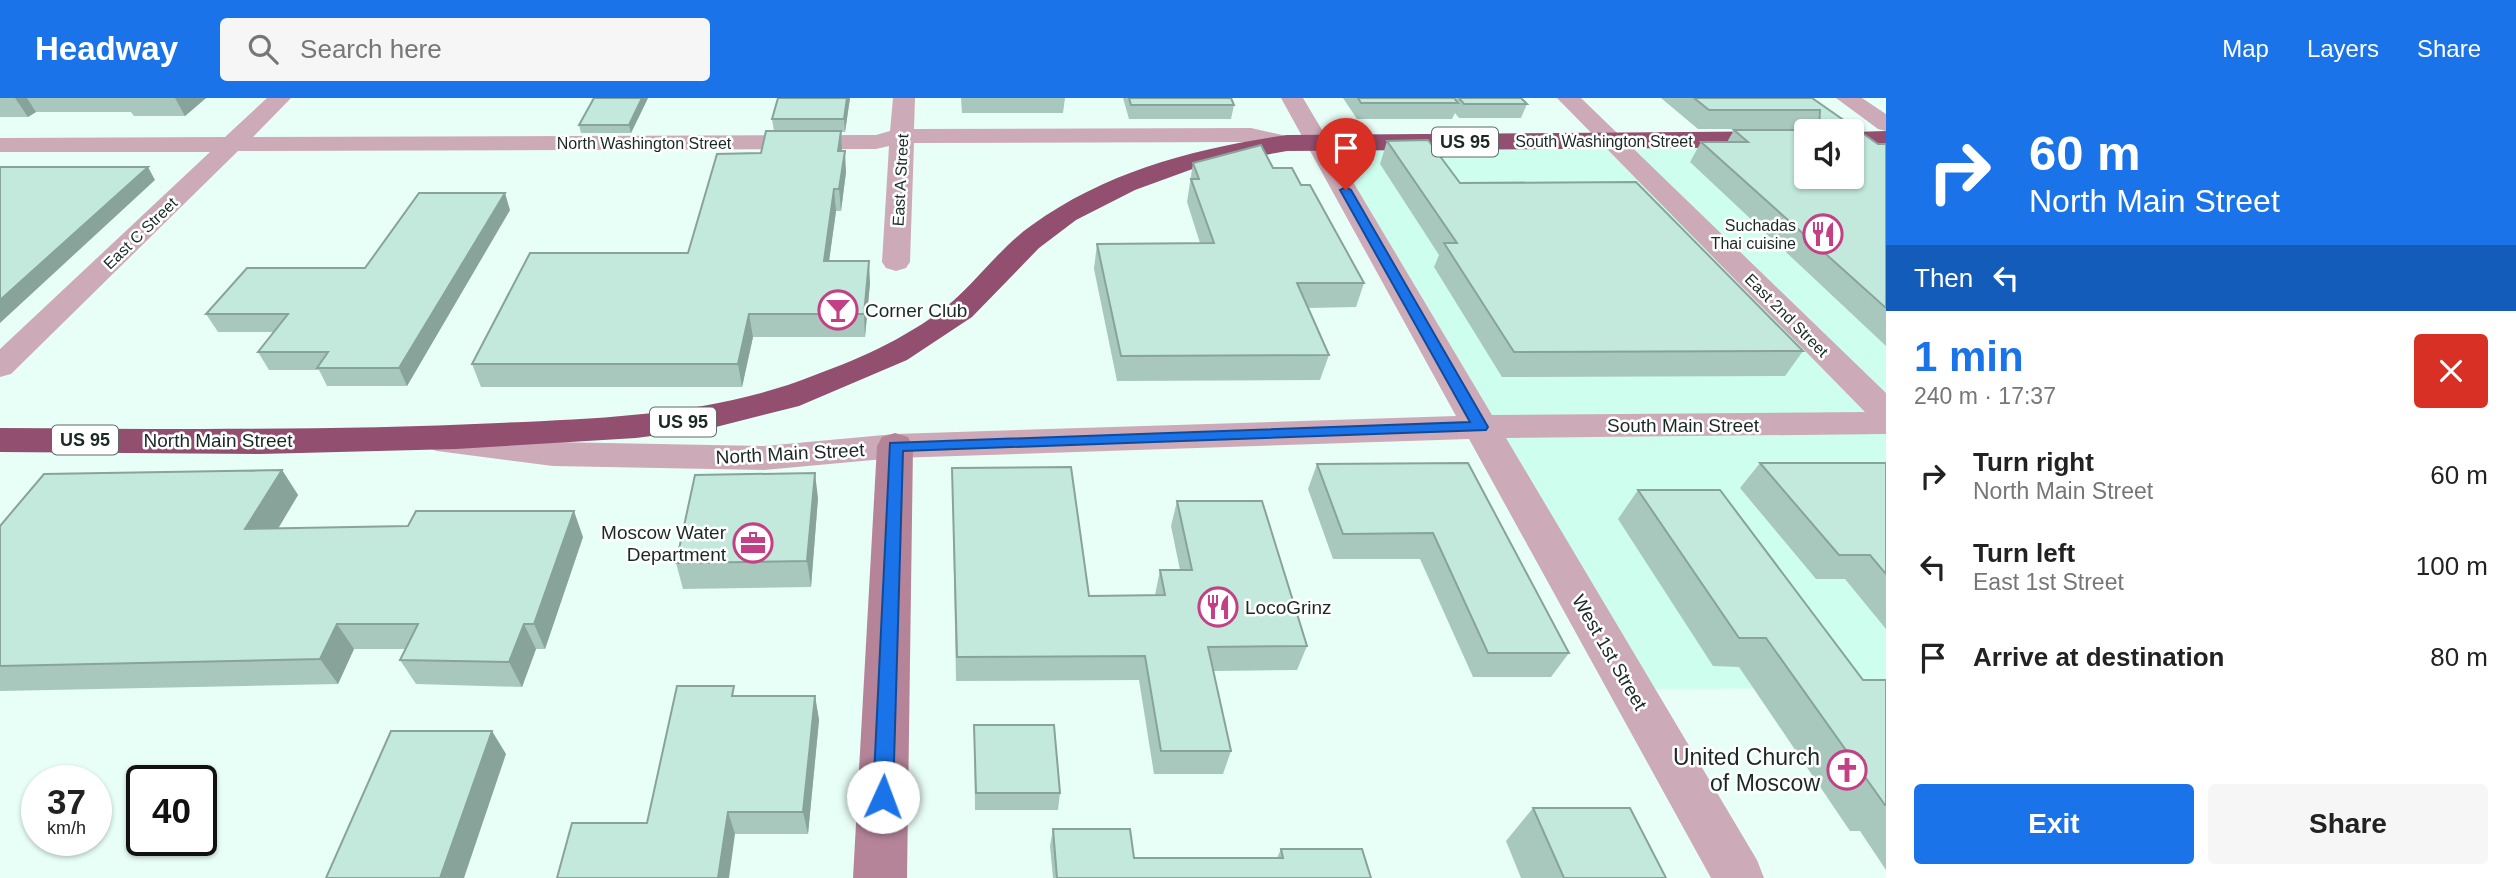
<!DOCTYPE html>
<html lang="en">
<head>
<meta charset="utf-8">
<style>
  :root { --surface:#fff; --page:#f6f6f6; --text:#222; --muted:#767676; --accent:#1a73e8 }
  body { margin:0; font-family:Arial,sans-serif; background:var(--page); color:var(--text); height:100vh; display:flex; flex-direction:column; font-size:26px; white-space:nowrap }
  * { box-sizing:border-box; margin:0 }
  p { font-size:23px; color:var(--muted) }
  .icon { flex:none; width:38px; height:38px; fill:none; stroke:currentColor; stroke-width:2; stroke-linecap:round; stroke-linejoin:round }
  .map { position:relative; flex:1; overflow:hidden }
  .details { display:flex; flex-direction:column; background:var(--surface); width:630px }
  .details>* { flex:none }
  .banner { background:#1a73e8; color:#fff; overflow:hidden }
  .fabs { position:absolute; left:1794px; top:21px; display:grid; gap:14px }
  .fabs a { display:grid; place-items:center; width:70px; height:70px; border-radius:7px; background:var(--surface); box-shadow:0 2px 5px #0004; font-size:35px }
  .speed { position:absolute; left:21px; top:667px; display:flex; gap:14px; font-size:35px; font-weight:700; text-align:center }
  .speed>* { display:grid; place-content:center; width:91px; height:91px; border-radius:50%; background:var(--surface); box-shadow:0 2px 5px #0004; line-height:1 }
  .speed small { font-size:18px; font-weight:400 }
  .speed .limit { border:4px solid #111; border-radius:10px; background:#fff; color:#111 }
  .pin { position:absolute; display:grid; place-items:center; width:60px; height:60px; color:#fff; margin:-72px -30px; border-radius:50% 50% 50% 0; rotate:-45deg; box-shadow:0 0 7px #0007 }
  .pin .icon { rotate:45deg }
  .me { position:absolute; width:77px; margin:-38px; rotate:2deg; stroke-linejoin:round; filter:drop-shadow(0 0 5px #0008) }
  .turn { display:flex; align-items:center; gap:24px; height:147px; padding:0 28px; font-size:32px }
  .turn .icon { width:91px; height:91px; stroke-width:2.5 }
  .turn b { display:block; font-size:49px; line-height:60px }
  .then { display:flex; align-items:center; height:66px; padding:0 28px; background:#0003; gap:14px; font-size:26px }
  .round { display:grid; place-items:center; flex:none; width:74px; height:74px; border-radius:7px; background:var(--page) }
  .overview { display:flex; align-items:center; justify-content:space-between; height:119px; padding:0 28px }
  h1 { font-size:42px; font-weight:600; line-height:52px; color:var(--accent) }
  .action { display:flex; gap:14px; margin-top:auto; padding:14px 28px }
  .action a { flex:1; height:80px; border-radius:7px; background:var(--accent); color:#fff; font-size:28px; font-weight:600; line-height:80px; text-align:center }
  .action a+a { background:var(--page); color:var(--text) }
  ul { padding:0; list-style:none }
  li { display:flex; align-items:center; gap:21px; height:91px; padding:0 28px }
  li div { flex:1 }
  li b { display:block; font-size:26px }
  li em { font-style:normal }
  header { display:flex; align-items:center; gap:42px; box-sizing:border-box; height:98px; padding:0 35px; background:var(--accent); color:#fff }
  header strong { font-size:33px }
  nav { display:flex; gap:38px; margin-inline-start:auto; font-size:24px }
  .search { width:490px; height:63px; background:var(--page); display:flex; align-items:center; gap:18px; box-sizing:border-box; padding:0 24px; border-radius:7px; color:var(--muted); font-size:26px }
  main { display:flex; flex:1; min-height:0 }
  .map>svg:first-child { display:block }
</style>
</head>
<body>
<header>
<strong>Headway</strong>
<div class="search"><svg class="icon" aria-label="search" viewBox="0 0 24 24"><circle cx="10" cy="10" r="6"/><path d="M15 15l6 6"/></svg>Search here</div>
<nav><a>Map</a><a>Layers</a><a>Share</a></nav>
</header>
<main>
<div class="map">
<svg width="1886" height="780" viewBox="0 0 1886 780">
  <rect width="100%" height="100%" fill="#e8fff7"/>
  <path fill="#cdfeee" d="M1886,41V590L1629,591L1322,45L1806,42V79H1852Z"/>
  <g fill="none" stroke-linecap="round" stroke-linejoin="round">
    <g fill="#cdaab8" fill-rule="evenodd">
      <path d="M267,0H291L253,39L876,37L890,33L893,0H915L914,31L1251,30L1296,40L1299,45L1296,50L1287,52L1251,44L914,45L910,164L906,170L896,173L886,170L882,164L889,48L876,51L238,53L11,276L0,279V251L210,54H0V40L225,39Z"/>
      <path d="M1281,0H1303L1492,317L1865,314L1557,0H1581L1886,295V336L1506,340L1757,762L1764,780H1711L1469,341L895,360L764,372L553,368L437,353L425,349L420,341L425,333L437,329L553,344L764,348L895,336L1456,318Z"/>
      <path d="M1836,0H1862L1886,16V33L1878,31Z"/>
    </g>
    <path fill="#b58499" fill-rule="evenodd" d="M895,335L908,339L913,348L907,780H853L877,348L882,339Z"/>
    <g fill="#934f6f" fill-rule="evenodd">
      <path d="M1806,33V49L1287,53L1198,69L1135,92L1076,122L1039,150L972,219L907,262L799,308L712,330L636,340L456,351L260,356L0,354V330C166,331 333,333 499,325C606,320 715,317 815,277C864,259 913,237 953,203C980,179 1002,148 1032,127C1107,73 1196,50 1287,37Z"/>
      <path d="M1886,33V49L1852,48V34Z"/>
    </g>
  </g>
  <g fill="#a8c8bd">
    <path d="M0,0H206L185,18H134L131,14H36L28,19H0Z"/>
    <path d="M648,0L631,35H581L579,27Z"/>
    <path d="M850,0L845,34H841L842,53L846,74L841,113H836L829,163L870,185L865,239H753L742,289H481L472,266L688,155L761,55L774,33L772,21Z"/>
    <path d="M961,0H1065L1063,15H962Z"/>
    <path d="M1123,0H1231L1234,7L1231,21H1129Z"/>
    <path d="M1343,0H1521L1527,6L1521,20H1459L1455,15L1452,21H1357Z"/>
    <path d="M1661,0H1812L1878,46H1886V248L1690,64L1701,44H1727L1734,32L1808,31H1698Z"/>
    <path d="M1387,43L1460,85L1803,253L1785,278L1502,279L1434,169L1439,157L1380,66Z"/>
    <path d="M1193,65L1273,70L1301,87L1364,185L1356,209L1308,210L1329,257L1320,282L1117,283L1094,171L1097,146L1200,145L1187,104Z"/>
    <path d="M510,112L407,288H327L319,272H269L258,254L274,234H218L206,216L365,170Z"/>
    <path d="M1468,365L1569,555L1551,579H1473L1420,461H1333L1308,391L1317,366Z"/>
    <path d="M1760,365H1886V531L1845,481H1816L1740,390Z"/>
    <path d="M952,370L1089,498L1155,497L1160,472H1180L1171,428L1177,403L1307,548L1297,572L1213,573L1231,653L1223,676H1154L1139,582L956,583Z"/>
    <path d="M282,372L298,397L278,430L583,439L545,551H536L522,589L416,586L400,562L405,551H354L338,586L0,593V428Z"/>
    <path d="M1638,392L1863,582H1886V772L1860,733H1850L1739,569L1713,568L1618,421Z"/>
    <path d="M818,400L811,489L683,491L676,465Z"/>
    <path d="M736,598H815L819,622L808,736H735L647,725Z"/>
    <path d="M974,627L1060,695L1058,712H975Z"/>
    <path d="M1533,710L1666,780H1521L1506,743Z"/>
    <path d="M1053,731L1134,760H1277L1281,751L1371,780H1053L1050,748Z"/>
  </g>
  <g fill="#88a39a">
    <path d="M15,0H27L36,14L28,19Z"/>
    <path d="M175,0H206L185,18Z"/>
    <path d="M642,0H648L631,35L629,27Z"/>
    <path d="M847,0H850L845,34L844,21Z"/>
    <path d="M841,33L842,54L838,53Z"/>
    <path d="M845,53L846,74L841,113L839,91Z"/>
    <path d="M148,69L155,82L0,225V202Z"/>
    <path d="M834,91L836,113L826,185L824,163Z"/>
    <path d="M505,95L510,112L407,288L399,270Z"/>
    <path d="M869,163L870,185L865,239L864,216Z"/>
    <path d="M749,216L753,239L742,289L738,266Z"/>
    <path d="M282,372L298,397L263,456L245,431Z"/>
    <path d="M815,375L818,400L811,489L807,463Z"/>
    <path d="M574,413L583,439L545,551L534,526Z"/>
    <path d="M337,526L354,551L338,586L320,561Z"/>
    <path d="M524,526L536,551L522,589L509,564Z"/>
    <path d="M815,598L819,622L808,736L803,714Z"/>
    <path d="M492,633L506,656L464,780H440Z"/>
    <path d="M728,714L735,736L729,780H718Z"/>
  </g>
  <g fill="#c3e9dc" stroke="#88a39a" stroke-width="2" fill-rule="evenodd">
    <path d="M594,0H642L629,27H579Z"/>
    <path d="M778,0H847L844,21H772Z"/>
    <path d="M1129,0H1231L1234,7H1131Z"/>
    <path d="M1358,0H1454L1458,5H1361Z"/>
    <path d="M1459,0H1521L1527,6H1464Z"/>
    <path d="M1694,0H1812L1878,46H1886V210L1701,44H1748L1734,32H1819L1820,12H1709ZM1806,33H1852V79H1806Z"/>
    <path d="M766,33H841L838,53H845L839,91H834L824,163H869L864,216H749L738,266H472L530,155H688L717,56L761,55Z"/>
    <path d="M1428,42L1460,85L1636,84L1803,253L1514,254L1444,145H1457L1387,43Z"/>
    <path d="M1261,47L1273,70H1292L1301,87H1310L1364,185H1297L1329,257L1121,258L1097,146L1214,145L1191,81H1199L1193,65Z"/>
    <path d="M0,69H148L0,202Z"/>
    <path d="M419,95H505L399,270H317L328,254H258L288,216H206L247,170H365Z"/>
    <path d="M1468,365L1569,555H1488L1433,435L1343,436L1317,366Z"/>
    <path d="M1760,365H1886V476L1870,457H1839Z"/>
    <path d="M1071,369L1089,498L1165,497L1160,472H1192L1177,403H1262L1307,548L1208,549L1231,653H1161L1145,558L957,559L952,370Z"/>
    <path d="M282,372L245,431L408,428L416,413H574L534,526H524L509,564L400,562L418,526H337L320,561L0,568V428L44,376Z"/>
    <path d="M815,375L807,463L676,465L695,377Z"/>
    <path d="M1638,392H1720L1863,582H1886V707H1885L1766,540H1739Z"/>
    <path d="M677,588H734L732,598H815L803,714H728L718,780H557L572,725H647Z"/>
    <path d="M974,627H1054L1060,695H976Z"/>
    <path d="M391,633H492L440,780H326Z"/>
    <path d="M1533,710H1630L1666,780H1564Z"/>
    <path d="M1053,731H1130L1134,760H1283L1281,751H1362L1371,780H1057Z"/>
  </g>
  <path fill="#1a73e8" stroke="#114b97" stroke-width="2" d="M1346,89L1351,92L1488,329L1486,332L903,353L893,699L890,705L883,708L876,705L873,699L890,345L1470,324L1340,92Z"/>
  <defs>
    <g id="restaurant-ring" transform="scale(2.0125)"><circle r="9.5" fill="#fff" stroke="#c44084" stroke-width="1.5"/><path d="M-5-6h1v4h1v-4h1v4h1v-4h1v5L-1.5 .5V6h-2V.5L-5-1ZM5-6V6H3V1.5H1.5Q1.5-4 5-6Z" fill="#c44084"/></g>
    <g id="bar-ring" transform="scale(2.0125)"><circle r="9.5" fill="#fff" stroke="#c44084" stroke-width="1.5"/><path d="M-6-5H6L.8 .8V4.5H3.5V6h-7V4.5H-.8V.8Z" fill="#c44084"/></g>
    <g id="office-ring" transform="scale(2.0125)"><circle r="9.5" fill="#fff" stroke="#c44084" stroke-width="1.5"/><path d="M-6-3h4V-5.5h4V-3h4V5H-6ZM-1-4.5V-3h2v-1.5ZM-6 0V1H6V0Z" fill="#c44084"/></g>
    <g id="church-ring" transform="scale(2.0125)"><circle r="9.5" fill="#fff" stroke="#c44084" stroke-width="1.5"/><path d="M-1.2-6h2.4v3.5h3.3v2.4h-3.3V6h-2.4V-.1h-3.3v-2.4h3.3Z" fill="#c44084"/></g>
  </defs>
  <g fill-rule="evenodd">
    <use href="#restaurant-ring" x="1823" y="136"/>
    <use href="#bar-ring" x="838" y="212"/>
    <use href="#office-ring" x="753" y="445"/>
    <use href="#restaurant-ring" x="1218" y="509"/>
    <use href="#church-ring" x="1847" y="672"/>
  </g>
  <g text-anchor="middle" stroke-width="5" stroke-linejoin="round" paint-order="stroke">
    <g font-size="16" fill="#1a2924" stroke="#fff">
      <text x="1604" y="49">South Washington Street</text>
      <text x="644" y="51">North Washington Street</text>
      <text transform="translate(900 82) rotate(-87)" y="6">East A Street</text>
      <text transform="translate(140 135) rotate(-44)" y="6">East C Street</text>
      <text transform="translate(1787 217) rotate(45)" y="6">East 2nd Street</text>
    </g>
    <g font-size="16" fill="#1a2924" stroke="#fff" text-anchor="end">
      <text x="1796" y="133">Suchadas<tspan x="1796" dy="18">Thai cuisine</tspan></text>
    </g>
    <g fill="#fff" stroke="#5f6966" stroke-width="2">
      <rect x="1432" y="29.5" width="66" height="29" rx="5"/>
      <rect x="650" y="309.5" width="66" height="29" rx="5"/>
      <rect x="52" y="327.5" width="66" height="29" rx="5"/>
    </g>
    <g font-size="18" font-weight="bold" fill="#1a2924">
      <text x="1465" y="50">US 95</text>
      <text x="683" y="330">US 95</text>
      <text x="85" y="348">US 95</text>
    </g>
    <g font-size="19" fill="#1a2924" stroke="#fff" text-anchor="start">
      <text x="865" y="219">Corner Club</text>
      <text x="726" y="441" text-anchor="end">Moscow Water<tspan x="726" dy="22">Department</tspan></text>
      <text x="1245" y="516">LocoGrinz</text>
    </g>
    <g font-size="19" fill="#1a2924" stroke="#fff">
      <text x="1683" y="334">South Main Street</text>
      <text x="218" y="349">North Main Street</text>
      <text transform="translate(790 355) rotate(-3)" y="7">North Main Street</text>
      <text transform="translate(1610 554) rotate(60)" y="7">West 1st Street</text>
    </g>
    <g font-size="23" fill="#1a2924" stroke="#fff" text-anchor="end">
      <text x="1820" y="667">United Church<tspan x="1820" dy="26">of Moscow</tspan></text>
    </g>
  </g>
</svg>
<div class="fabs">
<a><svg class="icon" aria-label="sound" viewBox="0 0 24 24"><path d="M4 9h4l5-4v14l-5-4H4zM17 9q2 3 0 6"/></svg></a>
</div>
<div class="speed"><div>37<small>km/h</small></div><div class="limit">40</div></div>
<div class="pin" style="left:1346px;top:92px;background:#d93025"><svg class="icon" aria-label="arrive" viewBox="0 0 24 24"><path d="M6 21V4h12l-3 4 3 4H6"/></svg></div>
<svg class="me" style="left:883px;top:699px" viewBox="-20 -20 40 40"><circle r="19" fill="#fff"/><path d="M0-13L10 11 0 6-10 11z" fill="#1a73e8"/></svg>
</div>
<section class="details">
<div class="banner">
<div class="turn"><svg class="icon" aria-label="right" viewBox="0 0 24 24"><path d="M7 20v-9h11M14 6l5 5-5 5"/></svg><div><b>60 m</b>North Main Street</div></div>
<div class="then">Then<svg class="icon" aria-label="left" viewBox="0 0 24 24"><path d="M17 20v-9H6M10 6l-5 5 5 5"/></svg></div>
</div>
<div class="overview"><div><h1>1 min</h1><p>240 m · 17:37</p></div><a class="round" style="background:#d93025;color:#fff"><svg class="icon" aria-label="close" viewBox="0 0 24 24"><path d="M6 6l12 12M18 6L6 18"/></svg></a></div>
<ul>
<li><svg class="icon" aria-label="right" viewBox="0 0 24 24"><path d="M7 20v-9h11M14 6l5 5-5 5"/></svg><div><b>Turn right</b><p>North Main Street</p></div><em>60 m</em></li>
<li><svg class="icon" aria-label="left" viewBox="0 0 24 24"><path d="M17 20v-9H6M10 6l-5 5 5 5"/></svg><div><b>Turn left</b><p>East 1st Street</p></div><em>100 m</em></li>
<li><svg class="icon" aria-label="arrive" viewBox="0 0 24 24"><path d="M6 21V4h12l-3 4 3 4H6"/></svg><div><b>Arrive at destination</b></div><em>80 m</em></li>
</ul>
<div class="action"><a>Exit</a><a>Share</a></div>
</section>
</main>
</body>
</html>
